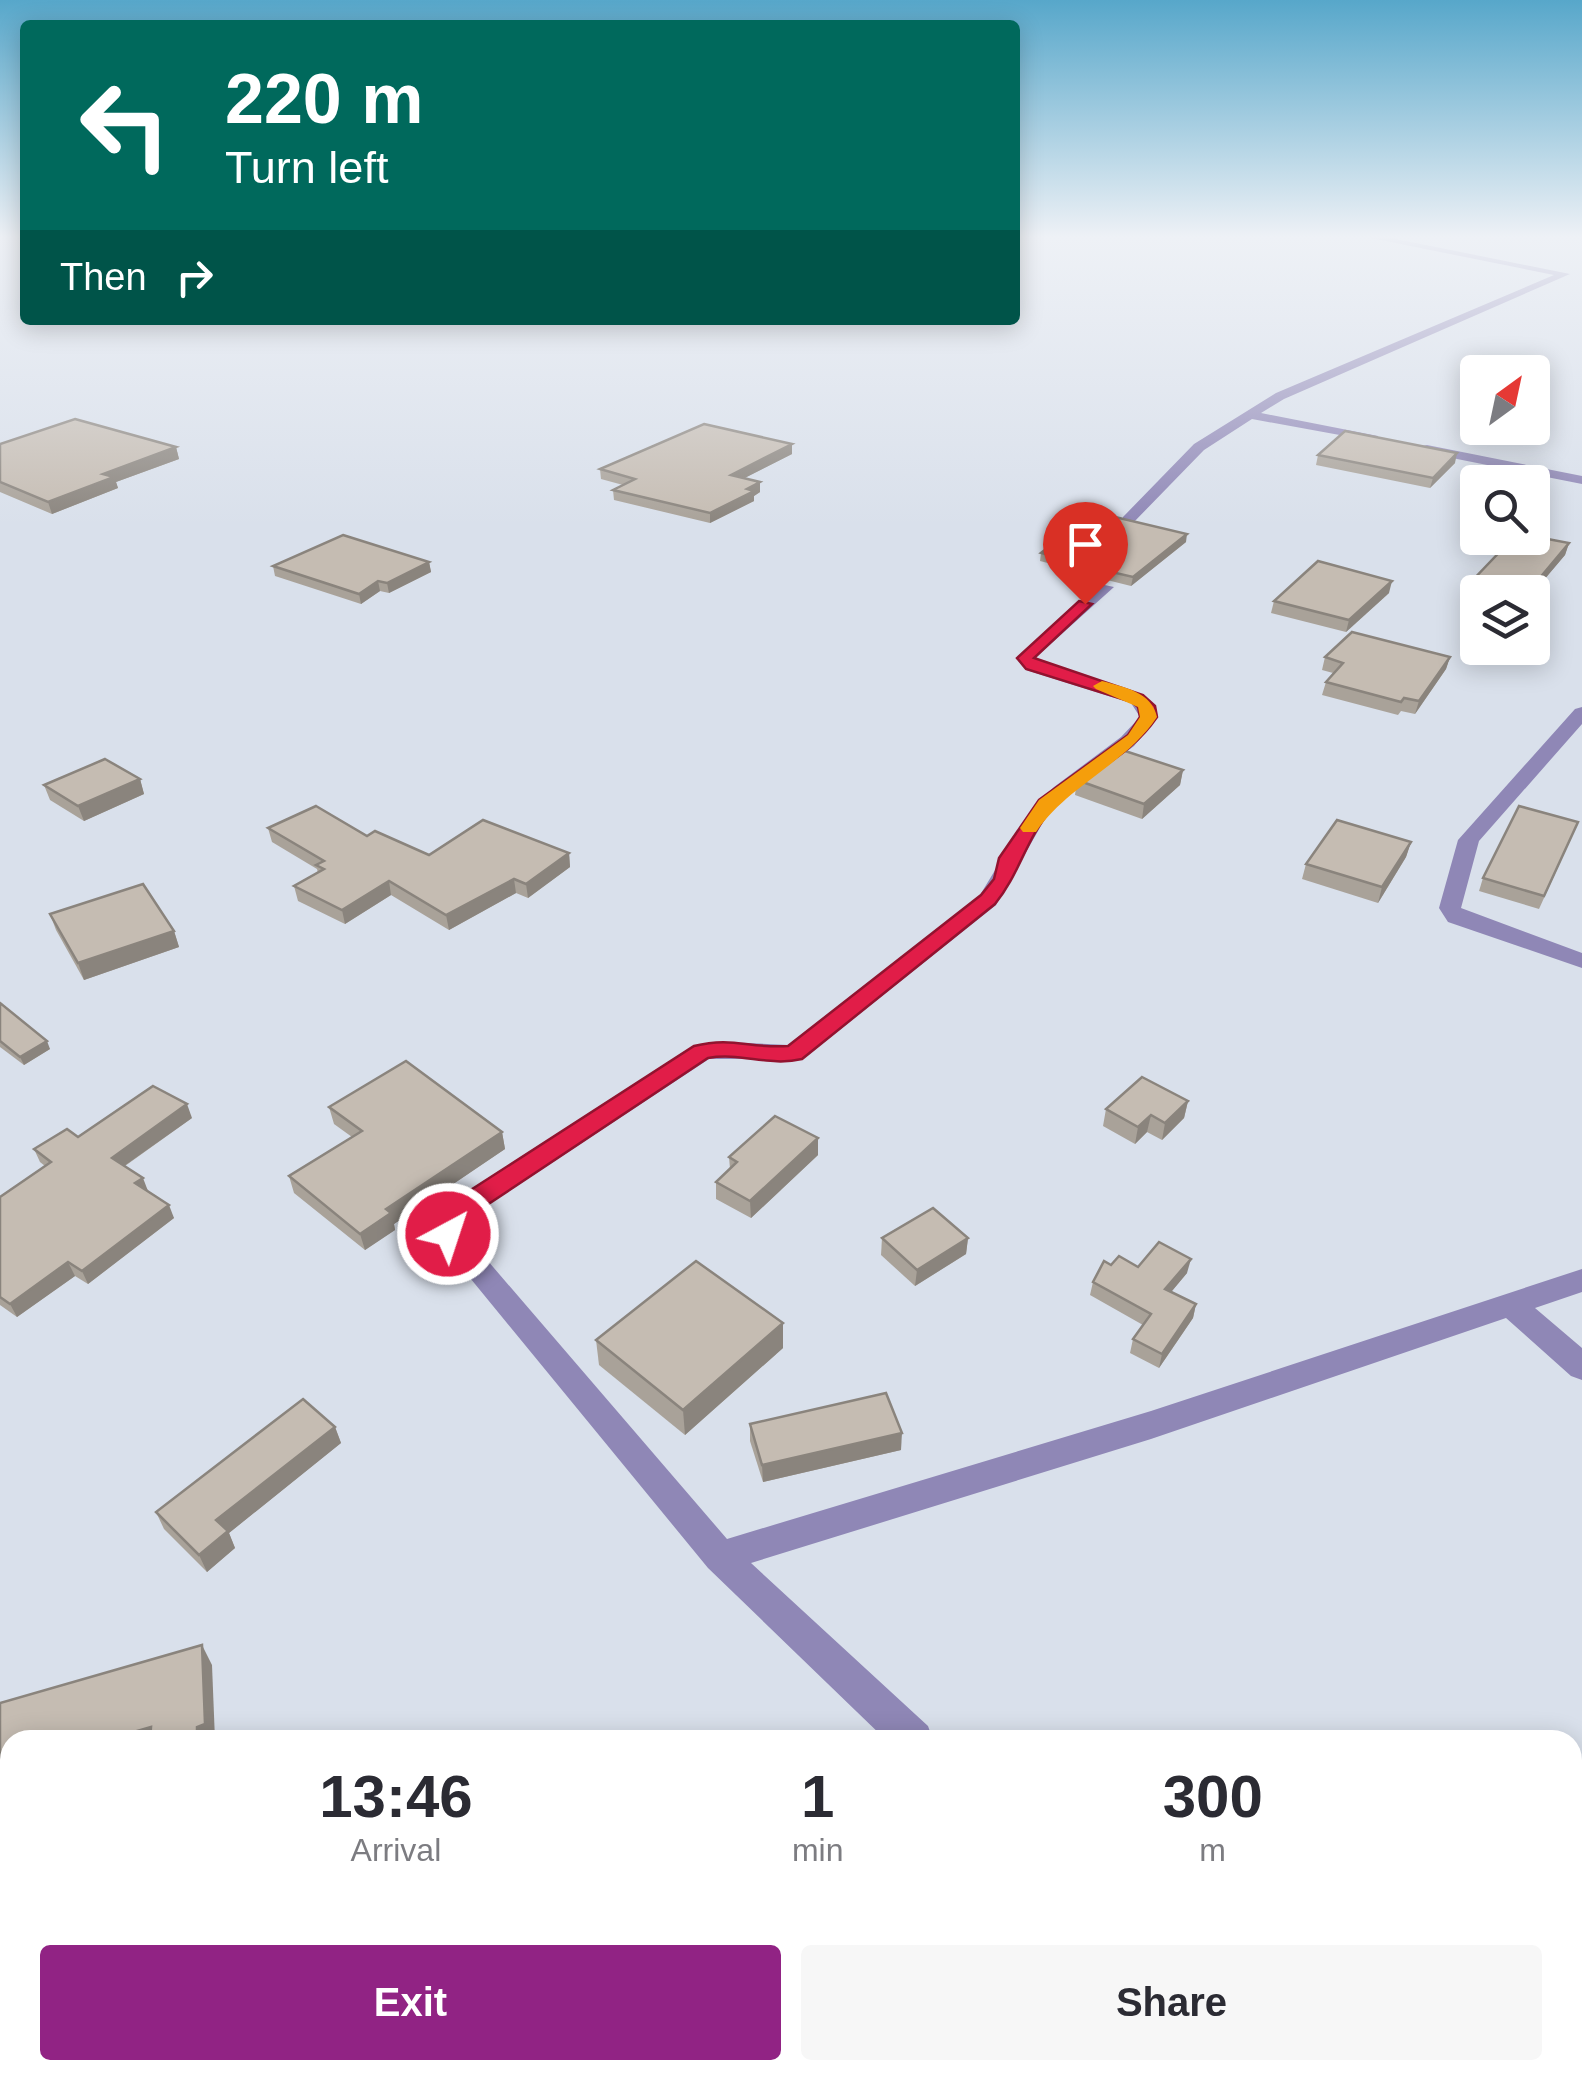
<!DOCTYPE html>
<html lang="en">
<head>
<meta charset="utf-8">
<style>
  :root { --surface:#fff; --page:#f7f7f7; --text:#2b2b33; --muted:#7c7c81; --accent:#912384 }
  body { margin:0; font-family:Arial,sans-serif; background:var(--page); color:var(--text); height:100vh; display:flex; flex-direction:column; font-size:38px; white-space:nowrap }
  * { box-sizing:border-box; margin:0 }
  p { font-size:32px; color:var(--muted) }
  .icon { flex:none; width:55px; height:55px; fill:none; stroke:currentColor; stroke-width:2; stroke-linecap:round; stroke-linejoin:round }
  .map { position:relative; flex:1; overflow:hidden }
  .panel { position:absolute; left:0px; top:1730px; width:1582px; height:350px; display:flex; flex-direction:column; background:var(--surface); border-radius:30px 30px 0 0; box-shadow:0 5px 25px #0003 }
  .panel>* { flex:none }
  .guide { position:absolute; left:20px; top:20px; width:1000px; height:305px; border-radius:10px; box-shadow:0 5px 25px #0003; background:#00695c; color:#fff; overflow:hidden }
  .needle { width:65px; rotate:33deg }
  .tools { position:absolute; left:1460px; top:355px; display:grid; gap:20px }
  .tools a { display:grid; place-items:center; width:90px; height:90px; border-radius:10px; background:var(--surface); box-shadow:0 5px 25px #0003; font-size:50px }
  .pin { position:absolute; display:grid; place-items:center; width:85px; height:85px; color:#fff; margin:-102px -42px; border-radius:50% 50% 50% 0; rotate:-45deg; box-shadow:0 0 10px #0007 }
  .pin .icon { rotate:45deg }
  .me { position:absolute; width:110px; margin:-55px; rotate:40deg; stroke-linejoin:round; filter:drop-shadow(0 0 8px #0008) }
  .turn { display:flex; align-items:center; gap:35px; height:210px; padding:0 40px; font-size:45px }
  .turn .icon { width:130px; height:130px; stroke-width:2.5 }
  .turn b { display:block; font-size:70px; line-height:85px }
  .then { display:flex; align-items:center; height:95px; padding:0 40px; background:#0003; gap:20px; font-size:38px }
  .eta { display:flex; justify-content:space-evenly; align-items:center; height:170px; text-align:center }
  .eta b { font-size:60px; font-weight:600; line-height:70px }
  .primary-button { display:flex; gap:20px; margin-top:auto; padding:20px 40px }
  .primary-button a { flex:1; height:115px; border-radius:10px; background:var(--accent); color:#fff; font-size:40px; font-weight:600; line-height:115px; text-align:center }
  .primary-button a+a { background:var(--page); color:var(--text) }
  .map>svg:first-child { display:block }
</style>
</head>
<body>
<div class="map">
<svg width="1582" height="2080" viewBox="0 0 1582 2080">
  <rect width="100%" height="100%" fill="#d9e0eb"/>
  <g fill="none" stroke-linecap="round" stroke-linejoin="round">
    <g fill="#8f87b6" fill-rule="evenodd">
      <path d="M1356,235H1376L1570,274L1284,399L1261,413L1373,435L1378,436V442L1252,419L1204,450L1133,523H1123V517L1194,444L1276,393L1554,275Z"/>
      <path d="M1427,445L1582,476V484L1422,452V446Z"/>
      <path d="M1100,584L1114,587L1035,658L1143,695L1155,706L1158,717L1134,746L1069,795L1046,817L996,905L803,1059H709L485,1207L463,1232L727,1539L1151,1411L1582,1269V1292L1535,1308L1582,1348V1380L1571,1376L1506,1318L1151,1439L751,1563L928,1726L933,1740H886L708,1568L434,1234L443,1213L465,1193L693,1046L725,1042L788,1045L980,895L1032,809L1054,787L1121,737L1140,717L1131,703L1026,670L1016,658Z"/>
      <path d="M1582,707V724L1479,841L1461,908L1582,953V968L1448,922L1439,908L1458,840L1575,709Z"/>
      <path d="M1582,1907V1949L1572,1952V1910Z"/>
      <path d="M1189,2070H1252L1247,2080H1185Z"/>
    </g>
  </g>
  <g fill="#a9a299">
    <path d="M0,444L176,447L179,459L116,482L118,488L52,514L0,492Z"/>
    <path d="M792,454L744,478L760,492L754,496V501L710,523L614,500L613,490L623,485L601,479L600,469Z"/>
    <path d="M1318,455L1455,463L1430,488L1316,465Z"/>
    <path d="M1186,542L1131,586L1067,570V568L1040,561L1041,553Z"/>
    <path d="M1569,543L1565,555L1532,594V592H1478V597L1466,595L1470,583Z"/>
    <path d="M429,562L431,572L389,593L380,591L361,604L275,576L273,566Z"/>
    <path d="M1389,593L1346,632L1271,613L1274,601Z"/>
    <path d="M1325,657H1450L1446,669L1415,714L1401,711L1398,715L1322,695L1326,682L1333,673L1322,670Z"/>
    <path d="M1183,770L1180,785L1142,819L1075,795L1077,780Z"/>
    <path d="M140,779L144,794L84,821L50,800L44,785Z"/>
    <path d="M268,828L367,836L429,855L569,853L570,867L528,898L516,893L449,930L391,895L345,924L298,901L294,886L318,873L317,869L272,842Z"/>
    <path d="M1573,834L1539,909L1479,891L1483,878Z"/>
    <path d="M1411,842L1406,857L1378,903L1302,879L1306,864Z"/>
    <path d="M50,914L174,931L179,947L84,980L56,930Z"/>
    <path d="M0,1003L50,1049L24,1065L0,1047Z"/>
    <path d="M1188,1101L1184,1118L1162,1140L1147,1132L1135,1144L1103,1126L1106,1109Z"/>
    <path d="M329,1107L502,1132L505,1149L394,1224L395,1230L365,1250L294,1193L289,1176L352,1137L334,1124Z"/>
    <path d="M192,1118L125,1166L174,1218L88,1284L75,1276L17,1317L0,1305V1197L45,1166L40,1162L34,1149L78,1137Z"/>
    <path d="M818,1138V1155L751,1218L716,1199V1182L730,1169L729,1157Z"/>
    <path d="M882,1238H968L966,1254L915,1286L881,1255Z"/>
    <path d="M1111,1265L1187,1273L1171,1292L1196,1304L1193,1318L1159,1368L1130,1353L1133,1339L1143,1325L1090,1295L1093,1282Z"/>
    <path d="M596,1340L783,1348L685,1435L599,1365Z"/>
    <path d="M750,1424L901,1450L763,1482L750,1441Z"/>
    <path d="M335,1427L341,1443L229,1533L235,1548L207,1572L164,1529L156,1512Z"/>
  </g>
  <g fill="#8a847d">
    <path d="M792,444V454L731,485V475Z"/>
    <path d="M176,447L179,459L116,482L118,488L52,514L48,502L103,474Z"/>
    <path d="M1457,453L1455,463L1430,488L1433,478Z"/>
    <path d="M760,482V492L754,496V501L710,523V513Z"/>
    <path d="M1187,534L1186,542L1131,586L1133,577Z"/>
    <path d="M1569,543L1565,555L1532,594V592H1528Z"/>
    <path d="M429,562L431,572L389,593L387,583Z"/>
    <path d="M378,581L380,591L361,604L359,594Z"/>
    <path d="M1392,581L1389,593L1346,632L1349,620Z"/>
    <path d="M1450,657L1446,669L1415,714L1419,701Z"/>
    <path d="M1183,770L1180,785L1142,819L1144,804Z"/>
    <path d="M140,779L144,794L84,821L78,806Z"/>
    <path d="M1411,842L1406,857L1378,903L1382,887Z"/>
    <path d="M569,853L570,867L528,898L526,884Z"/>
    <path d="M514,879L516,893L449,930L446,915Z"/>
    <path d="M389,881L391,895L345,924L342,910Z"/>
    <path d="M174,931L179,947L84,980L78,963Z"/>
    <path d="M47,1041L50,1049L24,1065L20,1057Z"/>
    <path d="M1188,1101L1184,1118L1162,1140L1165,1123Z"/>
    <path d="M187,1104L192,1118L117,1171L112,1158Z"/>
    <path d="M1151,1115L1147,1132L1135,1144L1138,1127Z"/>
    <path d="M502,1132L505,1149L394,1224L395,1230L365,1250L360,1234L386,1209Z"/>
    <path d="M818,1138V1155L751,1218L750,1201Z"/>
    <path d="M143,1178L148,1191L135,1183Z"/>
    <path d="M169,1205L174,1218L88,1284L82,1271Z"/>
    <path d="M968,1238L966,1254L915,1286L917,1270Z"/>
    <path d="M1191,1259L1187,1273L1162,1303L1165,1289Z"/>
    <path d="M68,1262L75,1276L17,1317L10,1304Z"/>
    <path d="M1196,1304L1193,1318L1159,1368L1162,1354Z"/>
    <path d="M783,1323V1348L685,1435L683,1410Z"/>
    <path d="M335,1427L341,1443L229,1533L235,1548L207,1572L199,1555L216,1520Z"/>
    <path d="M902,1433L901,1450L763,1482L762,1465Z"/>
    <path d="M202,1645L212,1665L215,1740H197Z"/>
    <path d="M151,1727L158,1740H106Z"/>
    <path d="M10,1770V1794L0,1797V1773Z"/>
    <path d="M10,2028V2070H22V2080H7V2030Z"/>
    <path d="M445,2070H450V2080H446Z"/>
  </g>
  <g fill="#c5bcb2" stroke="#8a847d" stroke-width="2.5">
    <path d="M75,419L176,447L103,474L114,477L48,502L0,482V444Z"/>
    <path d="M704,424L792,444L731,475L760,482L747,489L754,491L710,513L613,490L635,479L600,469Z"/>
    <path d="M1345,431L1457,453L1433,478L1318,455Z"/>
    <path d="M1094,512L1187,534L1133,577L1068,562L1070,560L1041,553Z"/>
    <path d="M343,535L429,562L387,583L378,581L359,594L273,566Z"/>
    <path d="M1532,536L1569,543L1528,592H1512L1470,583L1513,538H1532Z"/>
    <path d="M1318,561L1392,581L1349,620L1274,601Z"/>
    <path d="M1352,632L1450,657L1419,701L1404,698L1401,702L1326,682L1343,663L1325,657Z"/>
    <path d="M1119,749L1183,770L1144,804L1077,780Z"/>
    <path d="M105,759L140,779L78,806L44,785Z"/>
    <path d="M316,806L367,836L375,831L429,855L483,820L569,853L526,884L514,879L446,915L389,881L342,910L294,886L324,869L316,865L324,861L268,828Z"/>
    <path d="M1519,806L1578,822L1544,896L1483,878Z"/>
    <path d="M1337,820L1411,842L1382,887L1306,864Z"/>
    <path d="M143,884L174,931L78,963L50,914Z"/>
    <path d="M0,1003L47,1041L20,1057L0,1041Z"/>
    <path d="M406,1061L502,1132L386,1209L391,1213L360,1234L289,1176L362,1131L329,1107Z"/>
    <path d="M1142,1077L1188,1101L1165,1123L1151,1115L1138,1127L1106,1109Z"/>
    <path d="M153,1086L187,1104L112,1158L143,1178L135,1183L169,1205L82,1271L68,1262L10,1304L0,1297V1197L51,1162L34,1149L67,1129L78,1137Z"/>
    <path d="M775,1116L818,1138L750,1201L716,1182L737,1162L729,1157Z"/>
    <path d="M933,1208L968,1238L917,1270L882,1238Z"/>
    <path d="M1159,1242L1191,1259L1165,1289L1196,1304L1162,1354L1133,1339L1151,1314L1093,1282L1104,1261L1111,1265L1119,1256L1138,1267Z"/>
    <path d="M696,1261L783,1323L683,1410L596,1340Z"/>
    <path d="M886,1393L902,1433L762,1465L750,1424Z"/>
    <path d="M303,1399L335,1427L216,1520L228,1531L199,1555L156,1512Z"/>
    <path d="M202,1645L205,1724L197,1727V1740H150L151,1727L106,1740H10V1770L0,1773V1703Z"/>
    <path d="M10,1890V2028L7,2030V2080H0V1894Z"/>
    <path d="M353,2070H445L446,2080H324Z"/>
    <path d="M621,2070H768L770,2080H622Z"/>
  </g>
  <linearGradient id="sky" x2="0" y2="1"><stop stop-color="#57a7ca"/><stop offset="0.45" stop-color="#eef1f6"/><stop offset="1" stop-color="#eef1f6" stop-opacity="0"/></linearGradient>
  <rect width="1582" height="526" fill="url(#sky)"/>
  <path fill="#e11d48" stroke="#92132f" stroke-width="2.5" d="M1079,601L1092,604L1034,658L1143,695L1155,706L1157,717C1127,761 1082,773 1051,810C1026,839 1019,875 995,904L802,1059C769,1067 741,1052 708,1058L484,1207L464,1225L457,1241H439L435,1234L444,1213L466,1193L694,1046C733,1036 750,1049 788,1046L981,895L994,879L999,858L1039,800L1128,735L1140,717L1138,707L1132,702L1026,669L1017,658Z"/>
  <path fill="#f59e0b" d="M1102,681C1124,687 1152,692 1157,717C1125,765 1068,785 1036,832H1023L1020,828L1039,800L1128,735L1140,717L1138,707L1096,689L1093,686Z"/>
</svg>
<div class="tools">
<a><svg class="needle" viewBox="-14 -14 28 28"><path d="M0-13l5 13h-10z" fill="#e53935"/><path d="M0 13l5-13h-10z" fill="#7c7c81"/></svg></a>
<a><svg class="icon" aria-label="search" viewBox="0 0 24 24"><circle cx="10" cy="10" r="6"/><path d="M15 15l6 6"/></svg></a>
<a><svg class="icon" aria-label="layers" viewBox="0 0 24 24"><path d="M12 4l9 5-9 5-9-5zM3 14l9 5 9-5"/></svg></a>
</div>
<div class="pin" style="left:1085px;top:604px;background:#d93025"><svg class="icon" aria-label="arrive" viewBox="0 0 24 24"><path d="M6 21V4h12l-3 4 3 4H6"/></svg></div>
<svg class="me" style="left:448px;top:1234px" viewBox="-20 -20 40 40"><circle r="17" fill="#e11d48" stroke="#fff" stroke-width="3"/><path d="M0-11L8 9 0 5-8 9z" fill="#fff"/></svg>
<div class="guide">
<div class="turn"><svg class="icon" aria-label="left" viewBox="0 0 24 24"><path d="M17 20v-9H6M10 6l-5 5 5 5"/></svg><div><b>220 m</b>Turn left</div></div>
<div class="then">Then<svg class="icon" aria-label="right" viewBox="0 0 24 24"><path d="M7 20v-9h11M14 6l5 5-5 5"/></svg></div>
</div>
<section class="panel">
<div class="eta">
<div><b>13:46</b><p>Arrival</p></div>
<div><b>1</b><p>min</p></div>
<div><b>300</b><p>m</p></div>
</div>
<div class="primary-button"><a>Exit</a><a>Share</a></div>
</section>
</div>
</body>
</html>
